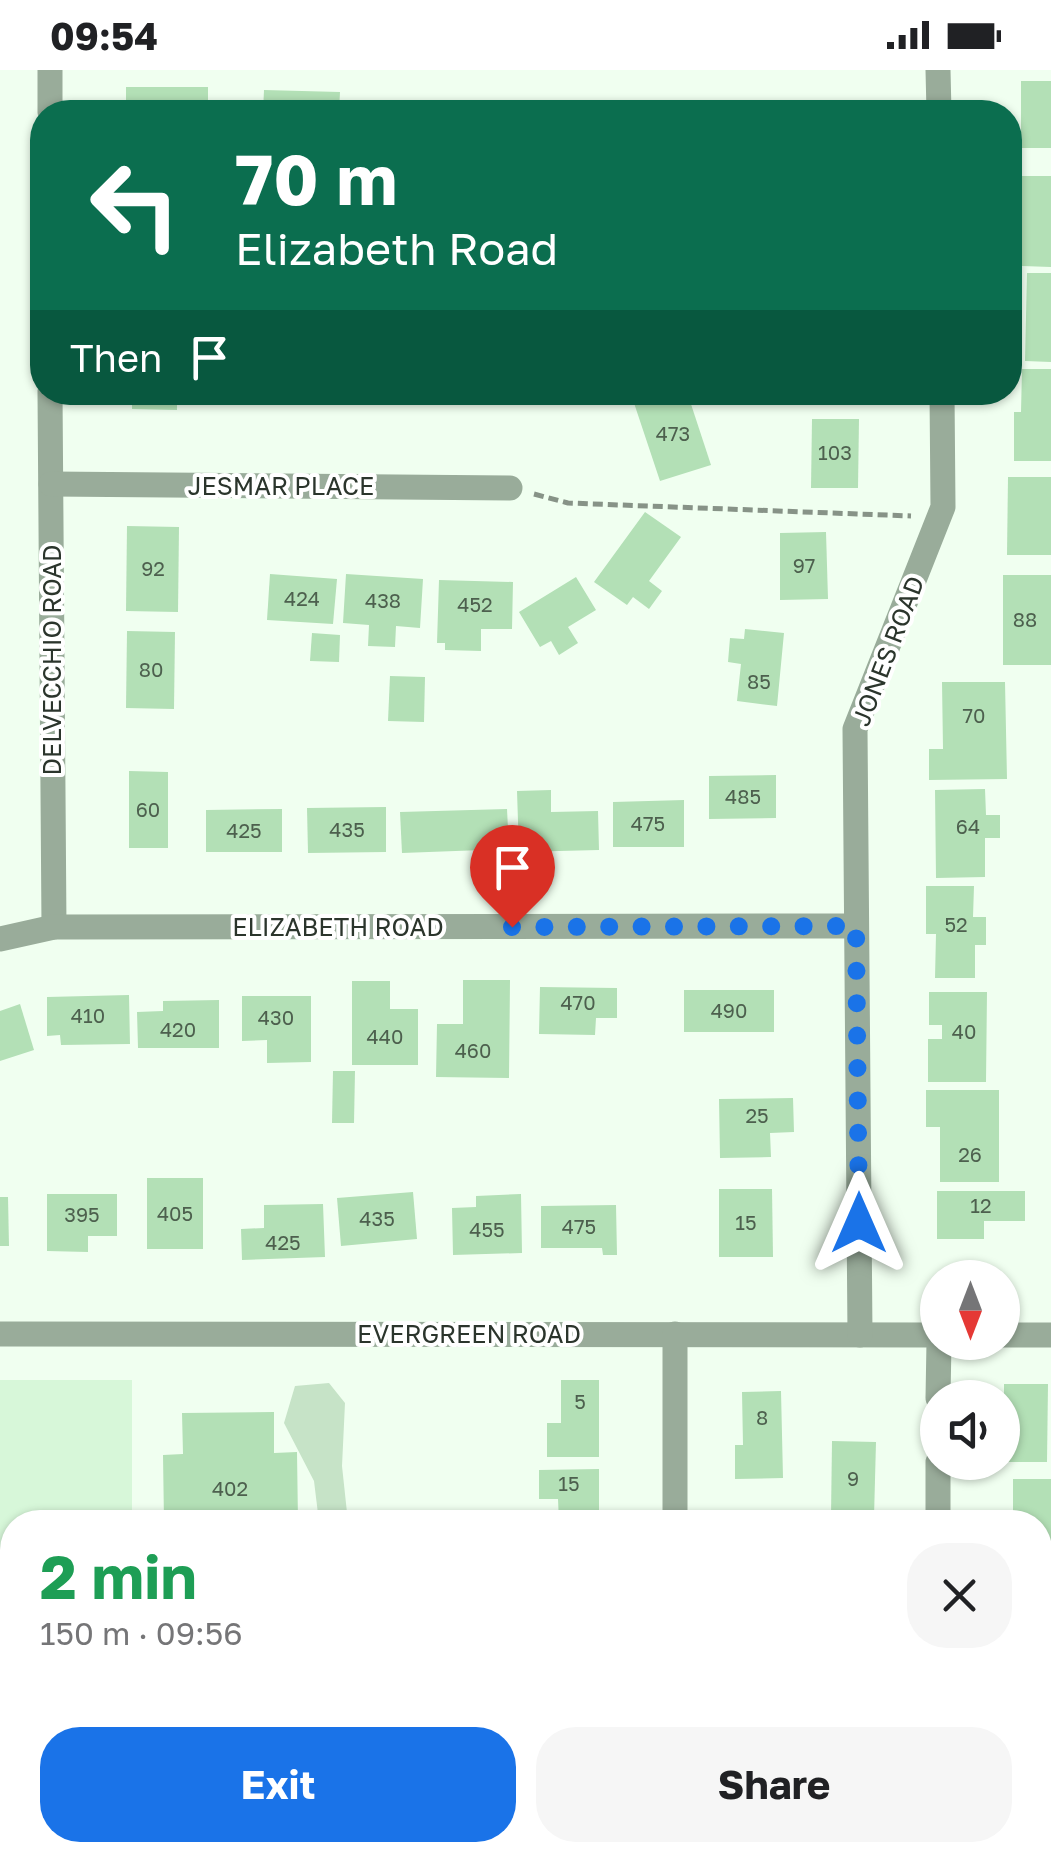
<!DOCTYPE html>
<html lang="en">
<head>
<meta charset="utf-8">
<style>
  :root { --surface:#fff; --page:#f6f6f6; --text:#202124; --muted:#757577; --accent:#1a73e8 }
  body { margin:0; font-family:"Golos Text",sans-serif; background:var(--page); color:var(--text); height:100vh; display:flex; flex-direction:column; font-size:38px; white-space:nowrap }
  * { box-sizing:border-box; margin:0 }
  p { font-size:32px; color:var(--muted) }
  .icon { flex:none; width:55px; height:55px; fill:none; stroke:currentColor; stroke-width:2; stroke-linecap:round; stroke-linejoin:round }
  .map { position:relative; flex:1; overflow:hidden }
  .side { position:absolute; left:0px; top:1440px; width:1052px; height:352px; display:flex; flex-direction:column; background:var(--surface); border-radius:40px 40px 0 0; box-shadow:0 2px 8px #0004 }
  .side>* { flex:none }
  .guide { position:absolute; left:30px; top:30px; width:992px; height:305px; border-radius:40px; box-shadow:0 2px 8px #0004; background:#0b6e4f; color:#fff; overflow:hidden }
  .needle { width:65px; rotate:180deg }
  .controls { position:absolute; left:920px; top:1190px; display:grid; gap:20px }
  .controls a { display:grid; place-items:center; width:100px; height:100px; border-radius:50%; background:var(--surface); box-shadow:0 2px 8px #0004; font-size:50px }
  .pin { position:absolute; display:grid; place-items:center; width:85px; height:85px; color:#fff; margin:-102px -42px; border-radius:50% 50% 50% 0; rotate:-45deg; box-shadow:0 0 10px #0007 }
  .pin .icon { rotate:45deg }
  .me { position:absolute; width:110px; margin:-55px; rotate:0deg; stroke-linejoin:round; filter:drop-shadow(0 0 8px #0008) }
  .turn { display:flex; align-items:center; gap:35px; height:210px; padding:0 40px; font-size:45px }
  .turn .icon { width:130px; height:130px; stroke-width:2.5 }
  .turn b { display:block; font-size:70px; line-height:85px }
  .then { display:flex; align-items:center; height:95px; padding:0 40px; background:#0003; gap:20px; font-size:38px }
  .round { display:grid; place-items:center; flex:none; width:105px; height:105px; border-radius:40px; background:var(--page) }
  .headline { display:flex; align-items:center; justify-content:space-between; height:170px; padding:0 40px }
  h1 { font-size:60px; font-weight:700; line-height:75px; color:#1e9e55 }
  .cta { display:flex; gap:20px; margin-top:auto; padding:20px 40px }
  .cta a { flex:1; height:115px; border-radius:40px; background:var(--accent); color:#fff; font-size:40px; font-weight:700; line-height:115px; text-align:center }
  .cta a+a { background:var(--page); color:var(--text) }
  .status { display:flex; justify-content:space-between; align-items:center; height:70px; padding:0 50px; background:var(--surface); direction:ltr }
  .status svg { height:28px; fill:currentColor }
  .map>svg:first-child { display:block }
</style>
</head>
<body>
<div class="status"><b>09:54</b><svg viewBox="0 0 49 12"><path d="M0 12V9h3v3zM5 12V6h3v6zM10 12V3h3v9zM15 12V0h3v12zM26 1h20v11H26zM47 4h2v5h-2z"/></svg></div>
<div class="map">
<svg width="1051" height="1791" viewBox="0 0 1051 1791">
  <rect width="100%" height="100%" fill="#f0fff0"/>
  <path fill="#d7f7d9" d="M0,1310H132V1452H12V1780H493V1791H0Z"/>
  <path fill="#c6e3c7" d="M329,1313L345,1333L342,1396L348,1452H319L314,1411L284,1353L295,1316Z"/>
  <g fill="#b3e0b6">
    <rect x="1021" y="11" width="30" height="67"/>
    <rect x="126" y="17" width="82" height="25"/>
    <path d="M264,20L340,22L339,42H263Z"/>
    <path d="M354,34L415,36V42H354Z"/>
    <path d="M1022,106H1051V197L1022,196Z"/>
    <path d="M1027,203H1051V292L1025,291Z"/>
    <path d="M1022,299H1051V391H1014V342H1021Z"/>
    <path d="M132,322H177V340L132,339Z"/>
    <path d="M665,322H687L711,395L660,411L634,333Z"/>
    <path d="M812,349H859L858,418H811Z"/>
    <path d="M1008,407H1051V485H1007Z"/>
    <path d="M645,442L681,467L649,511L662,521L649,539L633,527L627,535L594,512Z"/>
    <path d="M127,456L179,457L178,542L126,541Z"/>
    <path d="M826,462L828,529L780,530V463Z"/>
    <path d="M270,504L337,509L333,554L267,550Z"/>
    <path d="M346,504L423,509L420,558L396,556L395,577L368,576L369,555L343,553Z"/>
    <rect x="1003" y="505" width="48" height="90"/>
    <path d="M576,507L596,540L568,557L578,573L559,585L551,571L540,577L519,542Z"/>
    <path d="M439,510L513,512L512,559H481V581L445,580V573H437Z"/>
    <path d="M745,559L784,563L777,636L737,631L741,594L728,592L730,568L744,569Z"/>
    <path d="M127,561L175,562L174,639L126,638Z"/>
    <path d="M312,563L340,565L339,592L310,591Z"/>
    <path d="M390,606L425,607L424,652L388,651Z"/>
    <path d="M942,612H1005L1007,709L929,710V679H943Z"/>
    <path d="M129,701L168,702V778H129Z"/>
    <path d="M776,705V748L709,749V706Z"/>
    <path d="M985,719L986,745H1000V768H985V807L936,808L935,720Z"/>
    <path d="M551,720V742L598,741L599,780L519,782L517,721Z"/>
    <path d="M684,730V777H613V732Z"/>
    <path d="M386,737V782L308,783L307,738Z"/>
    <path d="M282,739V782H206V740Z"/>
    <path d="M507,739L509,779L402,783L400,742Z"/>
    <path d="M926,816H974L973,847H986V875H975V908H935L936,864H926Z"/>
    <path d="M463,910H510L509,1008L436,1007L437,954H463Z"/>
    <path d="M352,911H390V939H418V995H352Z"/>
    <path d="M540,917L617,918V948H596L595,965L539,964Z"/>
    <rect x="684" y="920" width="90" height="42"/>
    <path d="M929,922H987L986,1012H928V969H942V955H929Z"/>
    <path d="M129,925L130,974L61,975L60,965L47,966V927Z"/>
    <path d="M242,926H311V992L267,993V970L242,971Z"/>
    <path d="M219,930V978H138L137,942L163,941V931Z"/>
    <path d="M20,934L34,980L0,991V941Z"/>
    <path d="M333,1001H355L354,1053H332Z"/>
    <path d="M926,1020H999V1112H940V1057H926Z"/>
    <path d="M793,1028L794,1062L770,1063L771,1087L720,1088L719,1029Z"/>
    <rect x="147" y="1108" width="56" height="71"/>
    <path d="M719,1119H772L773,1187H719Z"/>
    <path d="M937,1121H1025V1151H984V1169H937Z"/>
    <path d="M413,1122L417,1169L341,1176L337,1128Z"/>
    <path d="M47,1124H117V1166H88V1182L47,1181Z"/>
    <path d="M521,1124L522,1183L453,1185L452,1138L476,1137V1126Z"/>
    <path d="M0,1127H8L9,1176H0Z"/>
    <path d="M323,1134L325,1187L242,1190L241,1159L264,1158V1135Z"/>
    <path d="M616,1135L617,1185H603L602,1178H541V1136Z"/>
    <path d="M561,1310H599V1387H547V1353H561Z"/>
    <path d="M1004,1314H1048L1047,1392H1004Z"/>
    <path d="M781,1321L783,1408L735,1409V1375H743L742,1322Z"/>
    <path d="M274,1342V1383L297,1382L298,1452H164L163,1385L183,1384L182,1343Z"/>
    <path d="M832,1371L876,1372L874,1447L831,1446Z"/>
    <path d="M599,1399V1452H559L558,1429H539V1400Z"/>
    <path d="M1013,1409H1051V1478H1040V1452H1013Z"/>
    <path d="M362,1442L471,1443V1452H362Z"/>
    <path d="M1040,1485H1051L1048,1569H1040Z"/>
    <path d="M1040,1591H1051L1050,1654H1040Z"/>
    <path d="M0,1605H11L12,1615V1780H47V1791H0Z"/>
    <path d="M1040,1676H1048L1047,1746H1040Z"/>
    <path d="M1040,1772H1051V1791H1008V1780H1040Z"/>
    <rect x="549" y="1780" width="46" height="11"/>
    <rect x="727" y="1780" width="41" height="11"/>
  </g>
  <g fill="none" stroke-linecap="round" stroke-linejoin="round">
    <path stroke="#879387" stroke-width="5" stroke-dasharray="10 5" stroke-linecap="butt" d="M534,424L568,433L911,446"/>
    <g stroke="#99ac9a" stroke-width="25">
      <path d="M50,0V42"/>
      <path d="M938,0L939,42"/>
      <path d="M50,322L54,857"/>
      <path d="M51,414L510,418"/>
      <path d="M0,869L54,857L856,856"/>
      <path d="M0,1264L938,1265"/>
      <path d="M675,1264V1452"/>
      <path d="M860,1265L855,659L943,437L942,322"/>
      <path d="M1002,1265H1051"/>
      <path d="M938,1328L939,1272"/>
      <path d="M938,1452V1392"/>
      <path d="M675,1780V1791"/>
      <path d="M937,1791V1780"/>
    </g>
  </g>
  <g fill="none" stroke-linecap="round" stroke-linejoin="round">
    <path stroke="#1a73e8" stroke-width="18" stroke-dasharray="0 32.4" d="M512,857L856,856L859,1153"/>
  </g>
  <g text-anchor="middle" stroke-width="8" stroke-linejoin="round" paint-order="stroke">
    <g font-size="20" fill="#4d604e">
      <text x="673" y="371">473</text>
      <text x="835" y="390">103</text>
      <text x="804" y="503">97</text>
      <text x="153" y="506">92</text>
      <text x="302" y="536">424</text>
      <text x="383" y="538">438</text>
      <text x="475" y="542">452</text>
      <text x="1025" y="557">88</text>
      <text x="151" y="607">80</text>
      <text x="759" y="619">85</text>
      <text x="974" y="653">70</text>
      <text x="743" y="734">485</text>
      <text x="148" y="747">60</text>
      <text x="648" y="761">475</text>
      <text x="968" y="764">64</text>
      <text x="347" y="767">435</text>
      <text x="244" y="768">425</text>
      <text x="956" y="862">52</text>
      <text x="578" y="940">470</text>
      <text x="729" y="948">490</text>
      <text x="88" y="953">410</text>
      <text x="276" y="955">430</text>
      <text x="178" y="967">420</text>
      <text x="964" y="969">40</text>
      <text x="385" y="974">440</text>
      <text x="473" y="988">460</text>
      <text x="757" y="1053">25</text>
      <text x="970" y="1092">26</text>
      <text x="981" y="1143">12</text>
      <text x="175" y="1151">405</text>
      <text x="82" y="1152">395</text>
      <text x="377" y="1156">435</text>
      <text x="746" y="1160">15</text>
      <text x="579" y="1164">475</text>
      <text x="487" y="1167">455</text>
      <text x="283" y="1180">425</text>
      <text x="580" y="1339">5</text>
      <text x="762" y="1355">8</text>
      <text x="853" y="1416">9</text>
      <text x="569" y="1421">15</text>
      <text x="230" y="1426">402</text>
    </g>
    <g font-size="25" fill="#2b352c" stroke="#fff">
      <text x="281" y="425">JESMAR PLACE</text>
      <text transform="translate(888 581) rotate(-69)" y="9">JONES ROAD</text>
      <text transform="translate(52 590) rotate(-90)" y="9">DELVECCHIO ROAD</text>
      <text x="338" y="866">ELIZABETH ROAD</text>
      <text x="469" y="1273">EVERGREEN ROAD</text>
    </g>
  </g>
</svg>
<div class="controls">
<a><svg class="needle" viewBox="-14 -14 28 28"><path d="M0-13l5 13h-10z" fill="#e53935"/><path d="M0 13l5-13h-10z" fill="#757577"/></svg></a>
<a><svg class="icon" aria-label="sound" viewBox="0 0 24 24"><path d="M4 9h4l5-4v14l-5-4H4zM17 9q2 3 0 6"/></svg></a>
</div>
<div class="pin" style="left:512px;top:857px;background:#d93025"><svg class="icon" aria-label="arrive" viewBox="0 0 24 24"><path d="M6 21V4h12l-3 4 3 4H6"/></svg></div>
<svg class="me" style="left:859px;top:1153px" viewBox="-20 -20 40 40"><path d="M0-17L14 15 0 8-14 15z" fill="#1a73e8" stroke="#fff" stroke-width="4"/></svg>
<div class="guide">
<div class="turn"><svg class="icon" aria-label="left" viewBox="0 0 24 24"><path d="M17 20v-9H6M10 6l-5 5 5 5"/></svg><div><b>70 m</b>Elizabeth Road</div></div>
<div class="then">Then<svg class="icon" aria-label="arrive" viewBox="0 0 24 24"><path d="M6 21V4h12l-3 4 3 4H6"/></svg></div>
</div>
<section class="side">
<div class="headline"><div><h1>2 min</h1><p>150 m · 09:56</p></div><a class="round"><svg class="icon" aria-label="close" viewBox="0 0 24 24"><path d="M6 6l12 12M18 6L6 18"/></svg></a></div>
<div class="cta"><a>Exit</a><a>Share</a></div>
</section>
</div>
</body>
</html>
